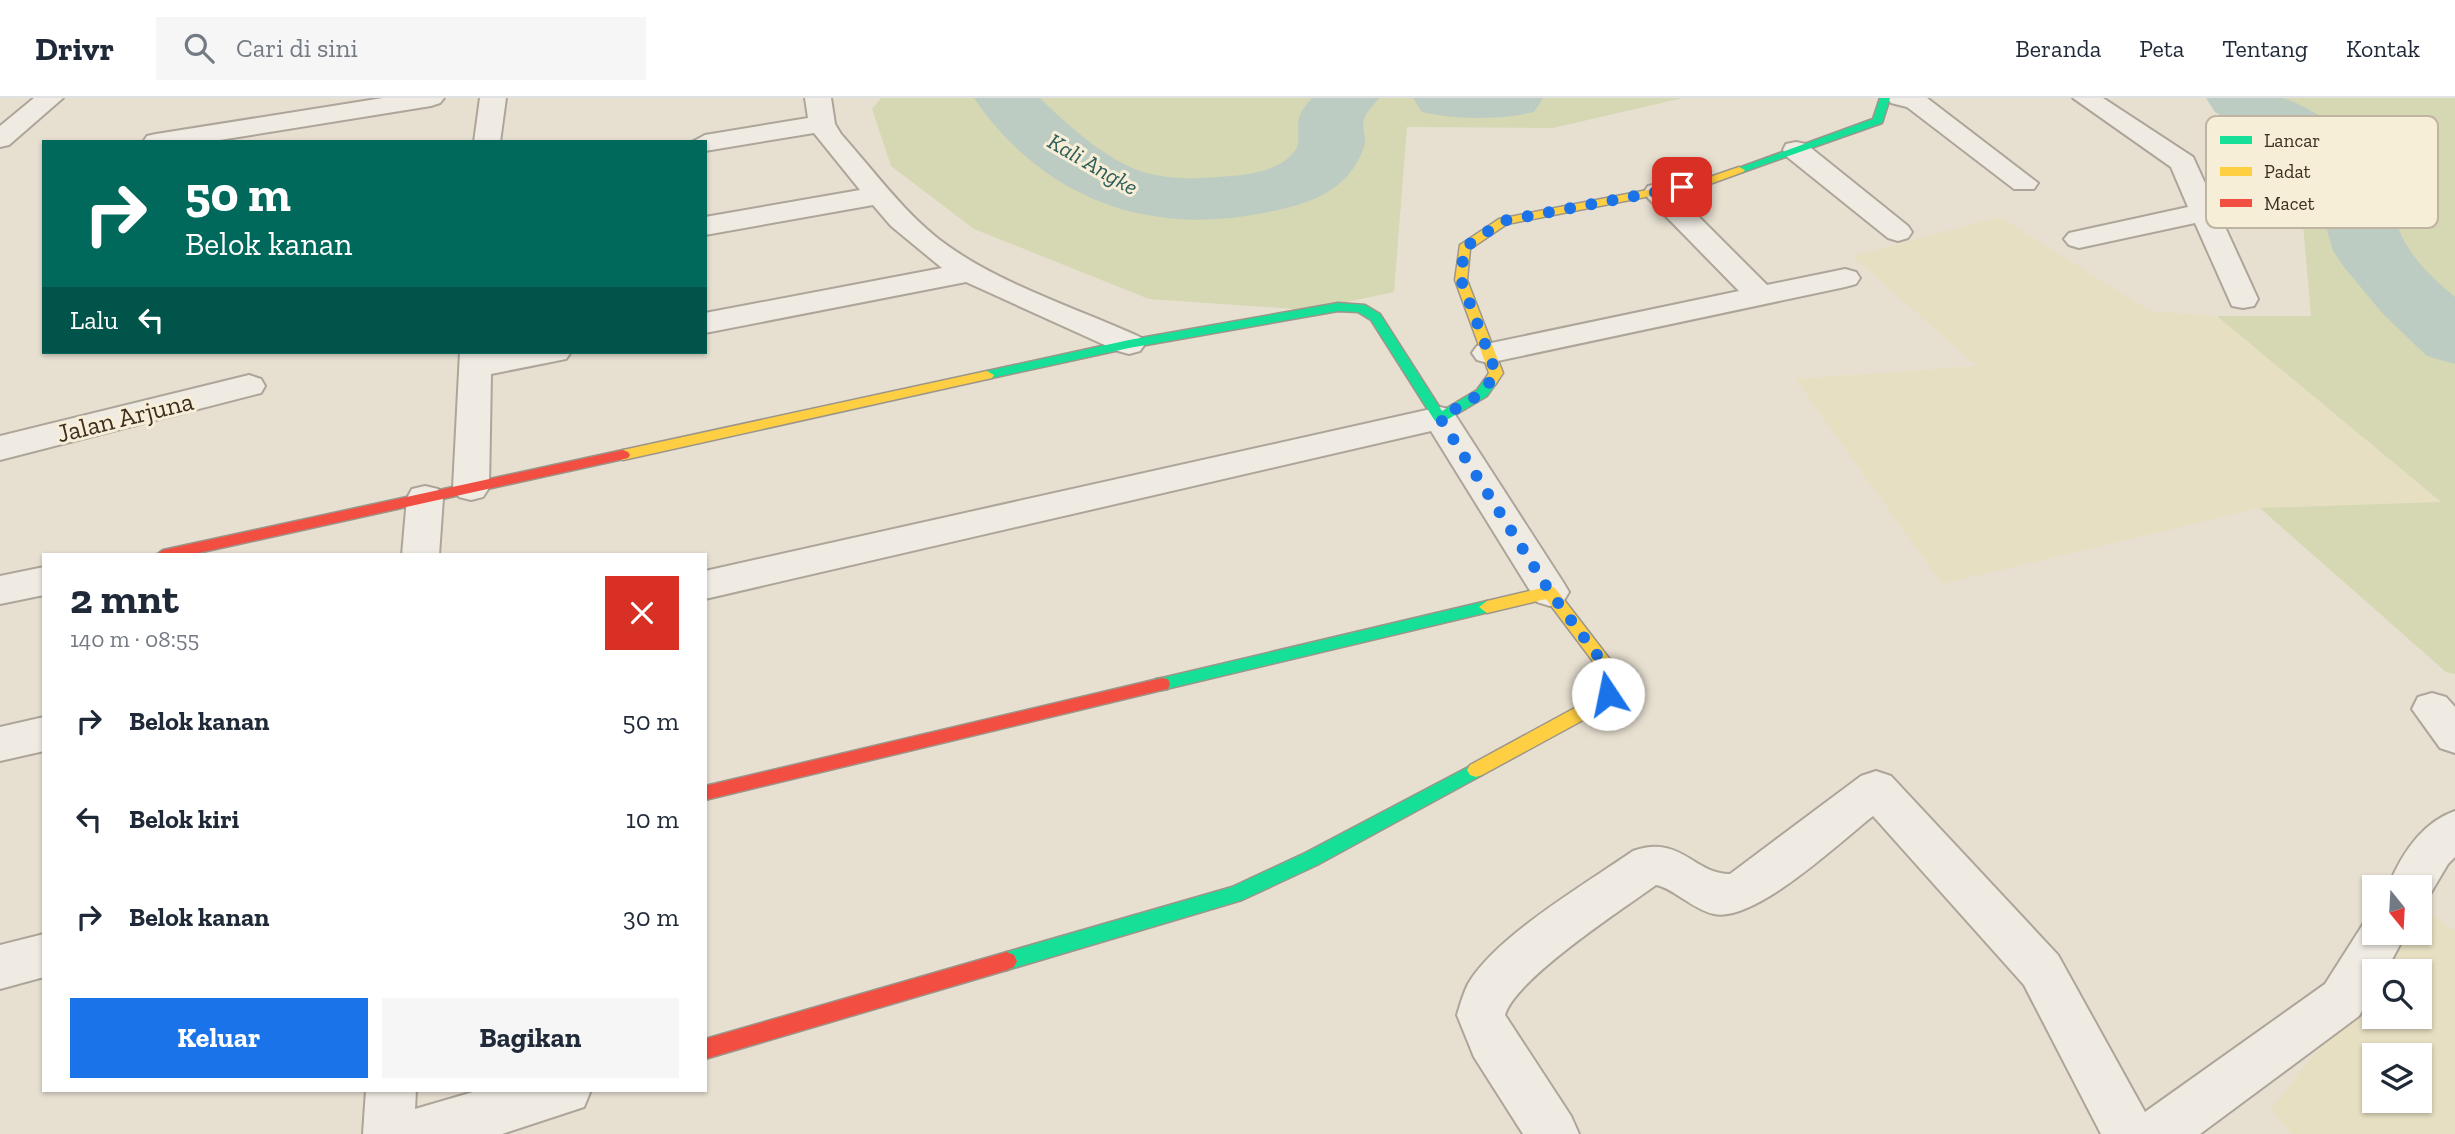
<!DOCTYPE html>
<html lang="id">
<head>
<meta charset="utf-8">
<style>
  :root { --surface:#fff; --page:#f6f6f7; --text:#1f2937; --muted:#747a83; --line:#e0e1e3; --accent:#1a73e8 }
  body { margin:0; font-family:"Zilla Slab",serif; background:var(--page); color:var(--text); height:100vh; display:flex; flex-direction:column; font-size:26px; white-space:nowrap }
  * { box-sizing:border-box; margin:0 }
  p { font-size:23px; color:var(--muted) }
  .icon { flex:none; width:38px; height:38px; fill:none; stroke:currentColor; stroke-width:2; stroke-linecap:round; stroke-linejoin:round }
  .map { position:relative; flex:1; overflow:hidden }
  .details { position:absolute; left:42px; top:455px; width:665px; height:539px; display:flex; flex-direction:column; background:var(--surface); border-radius:0px; box-shadow:0 2px 5px #0004 }
  .details>* { flex:none }
  .banner { position:absolute; left:42px; top:42px; width:665px; height:214px; border-radius:0px; box-shadow:0 2px 5px #0004; background:#00695c; color:#fff; overflow:hidden }
  .needle { width:46px; rotate:162deg }
  .tools { position:absolute; left:2362px; top:777px; display:grid; gap:14px }
  .tools a { display:grid; place-items:center; width:70px; height:70px; border-radius:0px; background:var(--surface); box-shadow:0 2px 5px #0004; font-size:35px }
  .pin { position:absolute; display:grid; place-items:center; width:60px; height:60px; color:#fff; margin:-30px; border-radius:14px; box-shadow:0 4px 10px #0006 }
  .me { position:absolute; width:77px; margin:-38px; rotate:349deg; stroke-linejoin:round; filter:drop-shadow(0 0 5px #0008) }
  .turn { display:flex; align-items:center; gap:24px; height:147px; padding:0 28px; font-size:32px }
  .turn .icon { width:91px; height:91px; stroke-width:2.5 }
  .turn b { display:block; font-size:49px; line-height:60px }
  .then { display:flex; align-items:center; height:66px; padding:0 28px; background:#0003; gap:14px; font-size:26px }
  .round { display:grid; place-items:center; flex:none; width:74px; height:74px; border-radius:0px; background:var(--page) }
  .head { display:flex; align-items:center; justify-content:space-between; height:119px; padding:0 28px }
  h1 { font-size:42px; font-weight:700; line-height:52px }
  .button { display:flex; gap:14px; margin-top:auto; padding:14px 28px }
  .button a { flex:1; height:80px; border-radius:0px; background:var(--accent); color:#fff; font-size:28px; font-weight:700; line-height:80px; text-align:center }
  .button a+a { background:var(--page); color:var(--text) }
  ul { padding:0; list-style:none }
  li { display:flex; align-items:center; gap:21px; height:98px; padding:0 28px }
  li div { flex:1 }
  li b { display:block; font-size:26px }
  li em { font-style:normal }
  header { display:flex; align-items:center; gap:42px; box-sizing:border-box; height:98px; padding:0 35px; background:var(--surface); border-bottom:2px solid var(--line) }
  header strong { font-size:33px }
  nav { display:flex; gap:38px; margin-inline-start:auto; font-size:24px }
  .search { width:490px; height:63px; background:var(--page); display:flex; align-items:center; gap:18px; box-sizing:border-box; padding:0 24px; border-radius:0px; color:var(--muted); font-size:26px }
  .map>svg:first-child { display:block }
</style>
</head>
<body>
<header>
<strong>Drivr</strong>
<div class="search"><svg class="icon" aria-label="search" viewBox="0 0 24 24"><circle cx="10" cy="10" r="6"/><path d="M15 15l6 6"/></svg>Cari di sini</div>
<nav><a>Beranda</a><a>Peta</a><a>Tentang</a><a>Kontak</a></nav>
</header>
<div class="map">
<svg width="2455" height="1036" viewBox="0 0 2455 1036">
  <rect width="100%" height="100%" fill="#e7e0d1"/>
  <g fill="#e6dfc2" fill-rule="evenodd">
    <path d="M2000,119L2150,213L2217,218L2442,405L2260,410L1942,486L1795,281L1977,268L1852,158Z"/>
    <path d="M2427,813L2455,833V1036H2291L2271,1011L2375,879V919H2420V873H2379L2409,835H2420V821ZM2375,957H2420V1003H2375Z"/>
  </g>
  <g fill="#d6d7b3">
    <path d="M881,0H1683L1553,30L1407,29L1394,194L1309,212L1149,201L974,131L891,68L872,11Z"/>
    <path d="M2240,0H2455V576L2446,574L2260,410L2441,404L2217,218H2311L2301,103L2336,63Z"/>
  </g>
  <g fill="none" stroke-linecap="round" stroke-linejoin="round">
    <g fill="#bcccc2" fill-rule="evenodd">
      <path d="M974,0H1040C1068,28 1115,70 1155,77C1180,82 1206,80 1231,78C1251,77 1281,71 1294,54C1303,43 1295,28 1300,17C1302,11 1308,5 1312,0H1379C1375,6 1365,15 1364,22C1362,28 1365,37 1365,43C1364,56 1351,76 1341,84C1321,103 1289,110 1263,115C1145,139 1042,99 974,0Z"/>
      <path d="M1413,0H1543L1534,14C1498,22 1458,22 1422,14Z"/>
      <path d="M2206,0C2230,0 2257,0 2281,0C2301,2 2377,53 2387,72C2395,87 2392,103 2395,119C2403,153 2429,177 2455,199V266L2427,258L2383,216L2344,169L2333,153L2323,117L2321,80L2215,14Z"/>
    </g>
    <g stroke="#ada599" stroke-width="4">
      <g id="street">
        <path d="M34,0H63L9,47L0,49V28Z"/>
        <path d="M383,0H444L440,5L431,8L207,44H143L147,38L156,36Z"/>
        <path d="M480,0H506L500,44H474Z"/>
        <path d="M805,0H831L835,26L841,36C875,74 906,118 948,148C1003,187 1078,211 1140,239L1145,246L1140,253L1129,256L1118,253L966,184L705,235V215L942,170L891,128L873,107L705,137V119L860,92L814,35L705,53V44H692L705,37L808,20Z"/>
        <path d="M1887,0H1927L2038,85L2034,91H2014L1907,9L1891,5Z"/>
        <path d="M2073,0H2103L2193,59L2258,201L2254,208L2243,210L2232,208L2195,125L2079,150L2069,147L2064,141L2069,135L2188,109L2171,69Z"/>
        <path d="M1796,44L1806,46L1908,128L1912,134L1908,140L1898,143L1888,140L1786,58L1783,52L1786,46Z"/>
        <path d="M1658,86L1668,88L1767,187L1845,171L1856,174L1860,180L1856,186L1845,189L1488,265L1477,262L1472,255L1477,248L1739,193L1648,100L1644,94L1648,88Z"/>
        <path d="M460,254H571L566,261L491,276L489,390L483,399L471,402L459,399L453,390Z"/>
        <path d="M249,277L261,281L265,288L261,295L0,362V338Z"/>
        <path d="M1440,309L1452,312L1563,484L1569,494L1563,504L1550,508L1537,504L1431,333L705,501V473Z"/>
        <path d="M425,388L438,391L443,400L439,457H402L407,400L412,391Z"/>
        <path d="M44,469V497L0,506V478Z"/>
        <path d="M2432,595L2446,599L2455,609V655L2440,650L2412,611L2418,599Z"/>
        <path d="M44,619V653L0,663V629Z"/>
        <path d="M1876,673L1891,678L2058,857L2145,1014L2325,886L2367,820L2375,817V835H2406L2386,873H2375V891L2359,918L2200,1036H2101L2024,887L1873,718C1841,743 1755,825 1714,816C1692,811 1673,790 1656,787C1623,811 1515,881 1505,917L1571,1018L1579,1036H1523L1474,959L1457,917C1460,907 1463,896 1468,886C1496,838 1587,785 1633,753C1681,736 1693,776 1730,776L1861,678Z"/>
        <path d="M2455,713V759L2448,766L2426,803L2420,805V789H2388C2401,757 2421,725 2455,713Z"/>
        <path d="M44,836V879L0,891V847Z"/>
        <path d="M366,992H416L415,1011L480,992H591L584,1009L502,1036H363Z"/>
      </g>
    </g>
    <g stroke="#9c958a" stroke-width="3">
      <g id="fast">
        <path d="M1880,0H1890L1882,25L1743,74L1733,72L1873,21Z"/>
        <path d="M1338,205L1365,207L1380,216L1442,313L1477,292L1485,281H1495L1497,284L1487,298L1445,323H1435L1371,222L1358,214L1338,213L1129,250L987,281L980,277L987,273L1129,242Z"/>
        <path d="M1487,503L1495,509L1493,513L1162,592L1156,591L1154,586L1156,581L1162,580Z"/>
        <path d="M1476,665L1482,667L1485,672L1482,677L1317,767L1242,802L1007,872L1000,869L997,863L1000,857L1007,854L1232,789L1305,755Z"/>
      </g>
    </g>
    <g stroke="#9c958a" stroke-width="3">
      <g id="slow">
        <path d="M1739,69L1745,72L1743,74L1707,87L1507,126L1470,151L1467,182L1503,275L1495,287H1485L1483,284L1489,275L1455,182L1460,147L1499,121L1704,81Z"/>
        <path d="M987,273L994,277L992,280L623,362L616,357L623,352Z"/>
        <path d="M1550,488L1555,490L1615,568L1618,586L1607,609L1482,677L1476,679L1470,677L1467,672L1470,667L1595,599L1602,586L1601,574L1546,501L1487,515L1479,509L1487,503Z"/>
      </g>
    </g>
    <g stroke="#9c958a" stroke-width="3">
      <g id="jam">
        <path d="M623,352L628,354L630,357L628,360L189,457H156L163,452Z"/>
        <path d="M1162,580L1168,581L1170,586L1168,591L1162,592L705,702V688Z"/>
        <path d="M1007,854L1014,857L1017,863L1014,869L1007,872L705,961V941Z"/>
      </g>
    </g>
    <use href="#street" fill="#efebe3" fill-rule="evenodd"/>
    <use href="#fast" fill="#16e098" fill-rule="evenodd"/>
    <use href="#slow" fill="#ffcf43" fill-rule="evenodd"/>
    <use href="#jam" fill="#f24e42" fill-rule="evenodd"/>
  </g>
  <g fill="none" stroke-linecap="round" stroke-linejoin="round">
    <path stroke="#1a73e8" stroke-width="12" stroke-dasharray="0 21.6" d="M1608,596L1609,573L1550,494L1440,320L1482,295L1496,275L1461,182L1464,150L1503,123L1682,89"/>
  </g>
  <g text-anchor="middle" stroke-width="6" stroke-linejoin="round" paint-order="stroke">
    <g font-size="23" font-style="italic" fill="#2f5d5a" stroke="#f7eed8">
      <text transform="translate(1093 66) rotate(30)" y="8">Kali Angke</text>
    </g>
    <g font-size="26" fill="#3d2e20" stroke="#f7eed8">
      <text transform="translate(125 319) rotate(-14)" y="9">Jalan Arjuna</text>
    </g>
  </g>
  <rect x="2206" y="18" width="232" height="112" rx="10" fill="#f7eed8" stroke="#bfb4a1" stroke-width="2"/>
  <rect x="2220" y="38" width="32" height="8" fill="#16e098"/>
  <rect x="2220" y="69" width="32" height="9" fill="#ffcf43"/>
  <rect x="2220" y="101" width="32" height="8" fill="#f24e42"/>
  <g font-size="19" fill="#3d2e20">
    <text x="2264" y="49">Lancar</text>
    <text x="2264" y="80">Padat</text>
    <text x="2264" y="112">Macet</text>
  </g>
</svg>
<div class="tools">
<a><svg class="needle" viewBox="-14 -14 28 28"><path d="M0-13l5 13h-10z" fill="#e53935"/><path d="M0 13l5-13h-10z" fill="#747a83"/></svg></a>
<a><svg class="icon" aria-label="search" viewBox="0 0 24 24"><circle cx="10" cy="10" r="6"/><path d="M15 15l6 6"/></svg></a>
<a><svg class="icon" aria-label="layers" viewBox="0 0 24 24"><path d="M12 4l9 5-9 5-9-5zM3 14l9 5 9-5"/></svg></a>
</div>
<div class="pin" style="left:1682px;top:89px;background:#d93025"><svg class="icon" aria-label="arrive" viewBox="0 0 24 24"><path d="M6 21V4h12l-3 4 3 4H6"/></svg></div>
<svg class="me" style="left:1608px;top:596px" viewBox="-20 -20 40 40"><circle r="19" fill="#fff"/><path d="M0-13L10 11 0 6-10 11z" fill="#1a73e8"/></svg>
<div class="banner">
<div class="turn"><svg class="icon" aria-label="right" viewBox="0 0 24 24"><path d="M7 20v-9h11M14 6l5 5-5 5"/></svg><div><b>50 m</b>Belok kanan</div></div>
<div class="then">Lalu<svg class="icon" aria-label="left" viewBox="0 0 24 24"><path d="M17 20v-9H6M10 6l-5 5 5 5"/></svg></div>
</div>
<section class="details">
<div class="head"><div><h1>2 mnt</h1><p>140 m · 08:55</p></div><a class="round" style="background:#d93025;color:#fff"><svg class="icon" aria-label="close" viewBox="0 0 24 24"><path d="M6 6l12 12M18 6L6 18"/></svg></a></div>
<ul>
<li><svg class="icon" aria-label="right" viewBox="0 0 24 24"><path d="M7 20v-9h11M14 6l5 5-5 5"/></svg><div><b>Belok kanan</b></div><em>50 m</em></li>
<li><svg class="icon" aria-label="left" viewBox="0 0 24 24"><path d="M17 20v-9H6M10 6l-5 5 5 5"/></svg><div><b>Belok kiri</b></div><em>10 m</em></li>
<li><svg class="icon" aria-label="right" viewBox="0 0 24 24"><path d="M7 20v-9h11M14 6l5 5-5 5"/></svg><div><b>Belok kanan</b></div><em>30 m</em></li>
</ul>
<div class="button"><a>Keluar</a><a>Bagikan</a></div>
</section>
</div>
</body>
</html>
